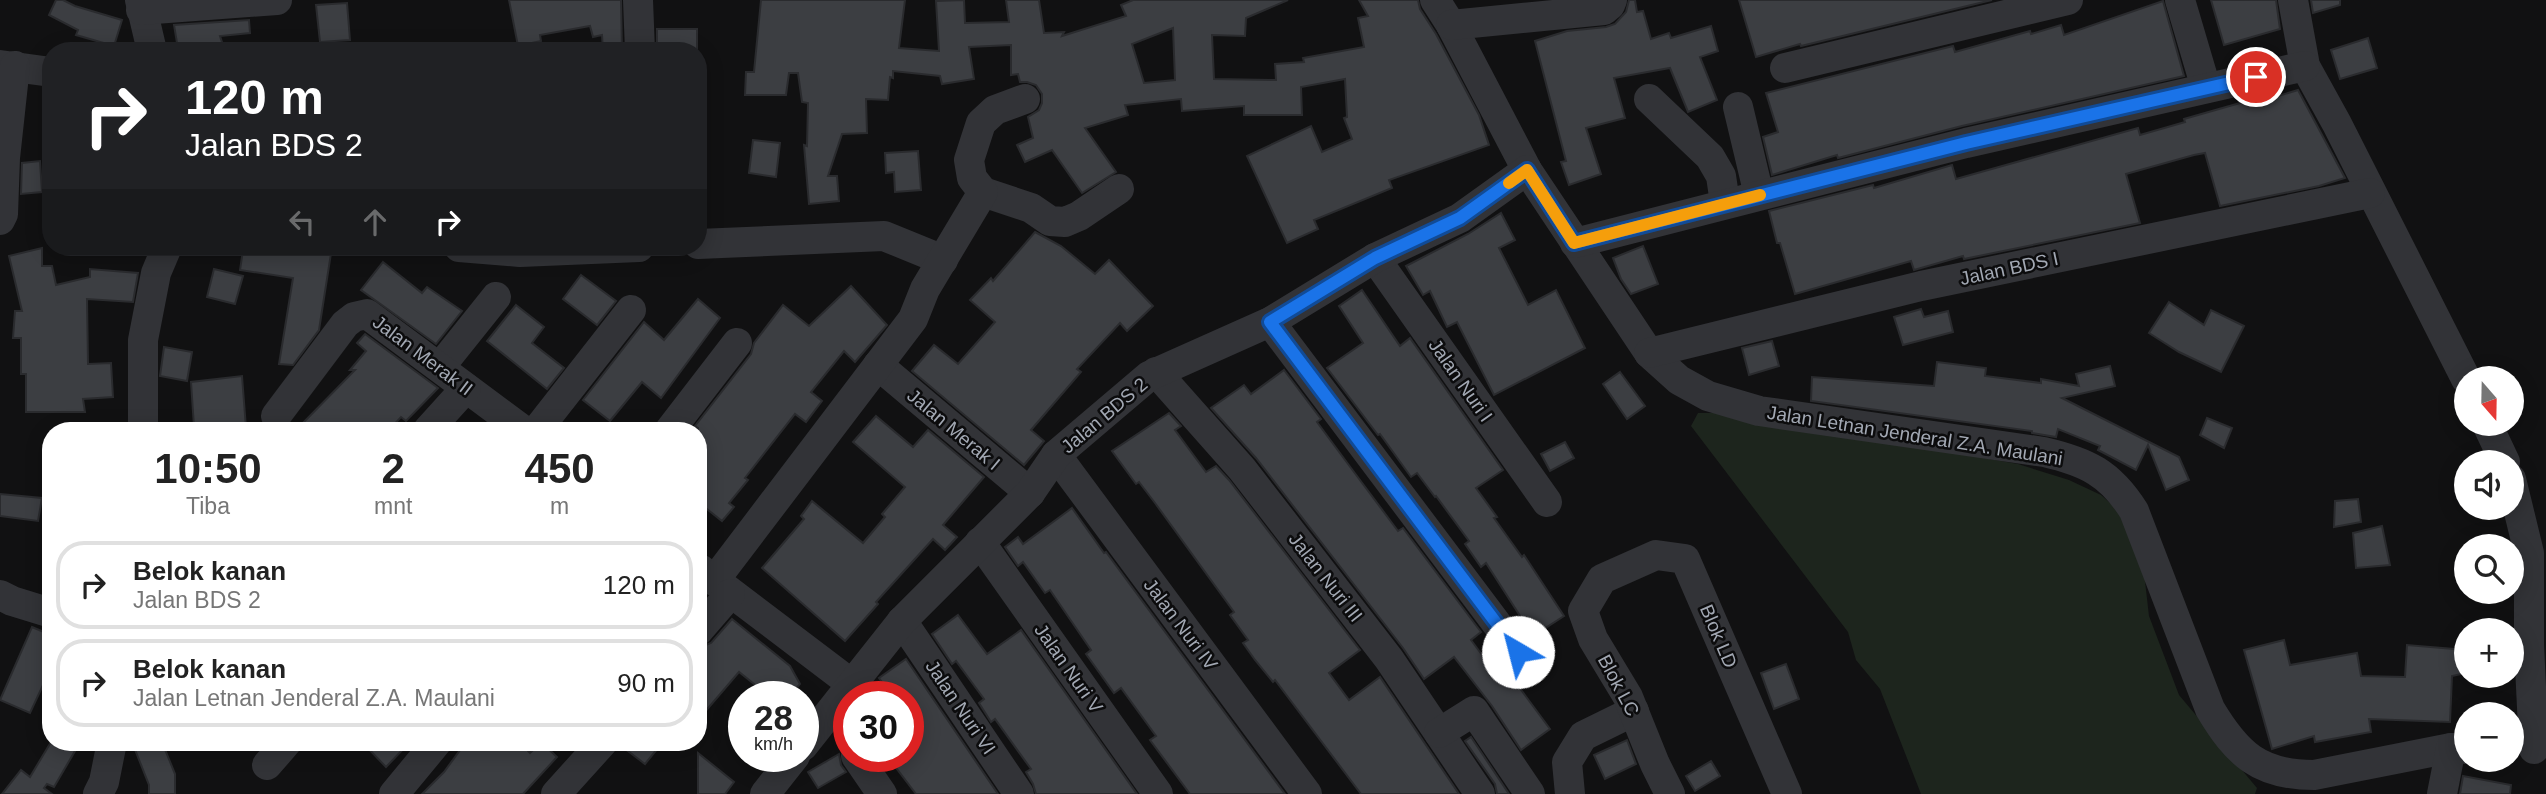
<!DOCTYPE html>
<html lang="id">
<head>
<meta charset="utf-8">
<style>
  :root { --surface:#fff; --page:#f6f6f6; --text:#222; --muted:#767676; --line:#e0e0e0 }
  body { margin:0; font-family:Helvetica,sans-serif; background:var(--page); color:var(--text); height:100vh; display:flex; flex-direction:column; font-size:26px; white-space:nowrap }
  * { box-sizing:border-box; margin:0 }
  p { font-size:23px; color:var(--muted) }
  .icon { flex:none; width:38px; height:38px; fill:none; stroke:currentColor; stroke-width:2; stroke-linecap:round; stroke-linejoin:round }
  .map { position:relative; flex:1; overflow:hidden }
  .details { position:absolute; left:42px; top:422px; width:665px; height:329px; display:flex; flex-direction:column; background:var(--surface); border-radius:28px; box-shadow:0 4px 18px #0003 }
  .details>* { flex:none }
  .guide { position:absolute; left:42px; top:42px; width:665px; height:214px; border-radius:28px; box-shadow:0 4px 18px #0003; background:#202124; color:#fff; overflow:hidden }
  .needle { width:46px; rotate:160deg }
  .fabs { position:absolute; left:2454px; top:366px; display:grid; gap:14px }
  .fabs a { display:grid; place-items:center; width:70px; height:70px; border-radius:50%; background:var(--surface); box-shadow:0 4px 18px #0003; font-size:35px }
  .speed { position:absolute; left:728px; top:681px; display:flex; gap:14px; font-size:35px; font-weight:700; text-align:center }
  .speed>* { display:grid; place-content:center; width:91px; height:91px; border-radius:50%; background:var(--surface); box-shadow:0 4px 18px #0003; line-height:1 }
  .speed small { font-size:18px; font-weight:400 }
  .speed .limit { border:10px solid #d22; background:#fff; color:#111 }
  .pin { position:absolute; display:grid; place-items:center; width:60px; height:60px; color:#fff; margin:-30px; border:4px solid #fff; border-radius:50%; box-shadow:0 2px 7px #0007 }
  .me { position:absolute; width:77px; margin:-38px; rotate:323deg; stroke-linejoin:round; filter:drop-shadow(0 0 5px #0008) }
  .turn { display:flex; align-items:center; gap:24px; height:147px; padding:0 28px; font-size:32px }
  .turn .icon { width:91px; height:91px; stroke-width:2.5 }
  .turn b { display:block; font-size:49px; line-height:60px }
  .lanes { display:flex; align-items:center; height:66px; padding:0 28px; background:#0003; justify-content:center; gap:35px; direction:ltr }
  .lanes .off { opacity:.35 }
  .eta { display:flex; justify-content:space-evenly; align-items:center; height:119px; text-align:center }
  .eta b { font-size:42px; font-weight:700; line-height:49px }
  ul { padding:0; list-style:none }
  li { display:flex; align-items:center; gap:21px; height:88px; margin:0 14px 10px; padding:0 14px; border:4px solid var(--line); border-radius:28px }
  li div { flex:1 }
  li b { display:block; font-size:26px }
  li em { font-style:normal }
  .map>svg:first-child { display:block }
</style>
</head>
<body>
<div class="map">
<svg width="2546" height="794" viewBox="0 0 2546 794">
  <rect width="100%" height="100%" fill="#111112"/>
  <path fill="#1d251d" d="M1698,413H1725L2018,464L2069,480L2101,495L2127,518L2143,564L2149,616L2179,695L2257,788L2255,794H1921L1880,689L1856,660L1848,632L1691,426Z"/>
  <g fill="#3c3e42" stroke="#2a2b2e" stroke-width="2" fill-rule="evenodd">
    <path d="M56,0H63L75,6L122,20L114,46L76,35L78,30L49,15Z"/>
    <path d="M509,0H621L622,51H603L602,35L593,37L590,26L540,35L541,41L518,46Z"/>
    <path d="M761,0H905L899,48L939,51L936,1L964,0L965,23L1009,22L1006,0H1039L1044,33L1064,32L1062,36L1126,16L1121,5L1133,0H1288L1246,18L1245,36L1212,35L1214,79L1276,80L1275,64L1304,62L1303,58L1364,47L1358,18L1368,16L1359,0H1418L1420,9L1436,34L1479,115L1489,145L1389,180L1392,188L1314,220L1318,229L1287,243L1247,156L1311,126L1322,152L1352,139L1344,118L1347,117L1345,79L1301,87L1302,115H1244V106L1182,111L1181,99L1125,105L1128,115L1085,128L1116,172L1082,193L1052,150L1025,162L1017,145L1033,138L1028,117L1039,110L1042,103V94L1036,85L1027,82H1020L1018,74L1011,75V45L969,47L974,79L942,84L940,76L893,71V78L890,77L888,100L866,99L867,133L842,134L828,176H837L839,201L809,204L804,145L807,146L808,103L802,102L798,73H789L786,95H745L746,72H754ZM1173,28L1175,80L1144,83L1132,44Z"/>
    <path d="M1629,0H1635L1637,12L1643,11L1651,39L1669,33L1671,38L1711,26L1718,51L1700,57L1717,100L1688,112L1670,68L1614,78L1625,118L1586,128L1601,174L1569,185L1561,162L1566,161L1535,41L1567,31L1606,27L1615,24L1626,12Z"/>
    <path d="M1739,0H1992L1801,46L1800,44L1756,57Z"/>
    <path d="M2211,0H2276L2280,29L2224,45Z"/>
    <path d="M2311,0H2340V5L2313,13Z"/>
    <path d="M2163,1L2184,76L1962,126L1838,158L1837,155L1772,175L1763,137L1778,132L1766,93L1953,46L1955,52L2030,31L2031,34L2061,25L2064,35Z"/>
    <path d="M347,3L350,40L320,42L316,5Z"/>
    <path d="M249,20L250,33L220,36L225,51H200L198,46L178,49L174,25Z"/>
    <rect x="657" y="29" width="40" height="22"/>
    <path d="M2368,38L2377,68L2340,79L2331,50Z"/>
    <path d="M2298,90L2345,178L2319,186L2220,206L2205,153L2194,155L2126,174L2140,223L1964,259L1963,256L1914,270L1911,261L1795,294L1780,243H1777L1769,211L1873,185L1874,188L1952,165L1956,179L2138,128L2140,135L2185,122L2184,119L2240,103L2239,99L2256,95L2258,102Z"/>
    <path d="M753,140L780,143L776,177L749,173Z"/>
    <path d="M918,151L921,190L895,192L894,172L886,173L885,153Z"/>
    <path d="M40,161L42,192L21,194L22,163Z"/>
    <path d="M1501,213L1515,240L1499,248L1528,305L1556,290L1585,348L1494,395L1457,322L1447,327L1430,291L1423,295L1406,266L1468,234Z"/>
    <path d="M1035,232L1061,246L1095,274L1109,260L1153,306L1127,331L1120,323L1077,369L1081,372L1031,430L1044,441L1024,465L912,371L934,345L958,364L995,322L970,300L991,278L993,281Z"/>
    <path d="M1643,246L1658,284L1631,294L1621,279L1613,258Z"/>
    <path d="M262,247H332L319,330L293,365L279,364L293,278L240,270L243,250L261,253Z"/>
    <path d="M42,248V266H52L56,285L90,277V269L138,273L133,302L87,299L88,364L111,363L113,397L83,399L85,412H26V374H21V338H13L15,311H22L9,256Z"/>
    <path d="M383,262L422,293L427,287L462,311L436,344L361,290Z"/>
    <path d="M214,269L243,276L235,304L207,297Z"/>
    <path d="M581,275L616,301L597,325L563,299Z"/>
    <path d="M851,286L887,325L855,362L844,351L811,392L822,401L806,422L795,414L745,478L748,480L729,503L734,507L722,521L698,502V428L695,426L751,354L754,343L783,305L809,326Z"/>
    <path d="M1362,290L1400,346L1410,338L1503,470L1476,488L1497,517L1494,518L1522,557L1524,555L1564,616L1533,636L1486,563L1481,567L1465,544L1469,541L1436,496L1435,497L1417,473L1411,477L1380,434L1378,435L1327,368L1363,343L1339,306Z"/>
    <path d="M698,299L720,318L661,398L642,382L610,421L583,400L644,322L664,340Z"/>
    <path d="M2169,302L2204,325L2211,310L2244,326L2221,372L2179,352L2149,333Z"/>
    <path d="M516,305L544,327L532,343L564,368L547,389L487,341Z"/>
    <path d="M1921,309L1924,317L1948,311L1953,332L1903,345L1894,317Z"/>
    <path d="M365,334L438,388L406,421L401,417L389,430H296L355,370H350L366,351L357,343Z"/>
    <path d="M1772,341L1779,366L1749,375L1742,348Z"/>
    <path d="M164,347L192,352L187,381L160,376Z"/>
    <path d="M1937,362L1986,368L1985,376L2041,383V379L2079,386L2076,374L2110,366L2115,386L2062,398L2179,457L2189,480L2166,490L2148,445L2136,470L2098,450L2100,446L2058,429L2056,437L2032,433V431L1811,401L1812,377L1934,386Z"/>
    <path d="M1284,370L1321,419L1317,422L1351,468L1398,531L1403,528L1481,632L1471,640L1492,668L1502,660L1511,668L1518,669L1523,677L1516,683L1550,729L1521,750L1492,706L1454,657L1424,679L1403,648L1256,458L1211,408L1244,385L1251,394Z"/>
    <path d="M1620,372L1645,406L1627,419L1603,384Z"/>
    <path d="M242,376L246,428L194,427L191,382Z"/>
    <path d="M1169,413L1181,426L1175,430L1206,472L1216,466L1229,480L1360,650L1329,673L1349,700L1380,677L1459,794H1361L1275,680L1273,682L1255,660L1243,643L1248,640L1230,615L1234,612L1155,503L1139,482L1136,484L1112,451Z"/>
    <path d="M876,416L913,447L928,430L984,477L943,525L957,537L945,550L933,539L876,602L878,604L845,641L762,568L804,519L801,516L812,501L863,543L885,517L882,514L905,487L853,442Z"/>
    <path d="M2207,418L2232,428L2224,448L2200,435Z"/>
    <path d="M1565,442L1574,458L1550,471L1541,454Z"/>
    <path d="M0,494L42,498L38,521L0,516Z"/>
    <path d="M2358,499L2361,522L2334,527L2335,501Z"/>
    <path d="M1072,508L1104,553L1106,552L1285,794H1190L1150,740L1156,736L1121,688L1114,693L1086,654L1091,650L1050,590L1045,593L1023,562L1018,566L1005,547L1018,537L1023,544Z"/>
    <path d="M2382,526L2390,565L2356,568L2353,533Z"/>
    <path d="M958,615L987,654L1021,630L1137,794H1036L1033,784L1026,772L1031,769L995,719L991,722L979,703L984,699L956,661L952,664L932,634Z"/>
    <path d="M732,619L790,666L800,684L790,696H769L739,672L698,720V648L711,643Z"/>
    <path d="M32,627L51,635V668L30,713L0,700Z"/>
    <path d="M2284,640L2290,665L2357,653L2361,676L2405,677L2407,645L2466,650V673L2452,676L2450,722L2369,719L2371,732L2315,742L2314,736L2272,749L2244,650Z"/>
    <path d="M906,659L998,794H916L887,756H908V696H892L879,678Z"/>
    <path d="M1786,664L1799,699L1774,709L1761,673Z"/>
    <path d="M1471,737L1509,794H1497L1495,784L1465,741Z"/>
    <path d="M1627,740L1636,764L1605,779L1594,755Z"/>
    <path d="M51,742H59L75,751L54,787L47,784L44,788L52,794H2L21,770L30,777Z"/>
    <path d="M132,742H162L175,774V794H149V785Z"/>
    <path d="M362,742H410L386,767Z"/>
    <path d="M466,742H520L530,753L541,742L557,757L523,794H422L444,772Z"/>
    <path d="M620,742H663L645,764L620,745Z"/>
    <path d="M698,753L734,782L725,794H698Z"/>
    <path d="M839,754L841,765L846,772L818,788L808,772Z"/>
    <path d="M1711,761L1720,776L1695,791L1686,776Z"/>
    <path d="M2463,776L2511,785L2510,794H2460Z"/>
  </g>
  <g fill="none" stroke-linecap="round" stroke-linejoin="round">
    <g stroke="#323337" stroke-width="30">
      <path d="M140,0L152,51"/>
      <path d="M638,0L640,51"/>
      <path d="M1435,0L1451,25L1527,170L1649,353L1679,380L1708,396L1759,411L2044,452C2087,462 2110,473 2134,511L2210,709C2237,754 2259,775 2314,775L2451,748L2466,749"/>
      <path d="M2180,0L2206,88"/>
      <path d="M2293,0L2305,66L2337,124L2466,379"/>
      <path d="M141,10L277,0"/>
      <path d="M1451,25L1604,10L1610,5L1612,0"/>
      <path d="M0,65L51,72"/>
      <path d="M1785,68L2068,0"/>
      <path d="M1649,99L1710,157L1721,176L1725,203"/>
      <path d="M1738,107L1759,195"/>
      <path d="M983,192L1031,208L1050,221L1065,222L1079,216L1119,189"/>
      <path d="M0,220L3,214L5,158L15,66"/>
      <path d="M1575,243L1966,143L2305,66"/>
      <path d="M698,244L884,236L943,260"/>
      <path d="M459,247L520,252L639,247"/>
      <path d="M1375,258L1547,502"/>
      <path d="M1270,322L1518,652"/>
      <path d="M1649,353L1921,286L2370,193"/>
      <path d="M878,365L1030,493"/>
      <path d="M440,367L496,297"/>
      <path d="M1156,372L1242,469L1389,659L1480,794"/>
      <path d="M276,416L345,324L354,317L367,314L523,430"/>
      <path d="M2487,424L2505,462"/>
      <path d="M143,430V340L156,273L167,247"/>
      <path d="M428,430L466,388"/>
      <path d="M537,430L631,310"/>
      <path d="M670,430L737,343"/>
      <path d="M1056,455L1307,794"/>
      <path d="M2511,479L2529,553V645L2534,749"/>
      <path d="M980,542L1158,794"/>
      <path d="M700,569L853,685"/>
      <path d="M714,581L913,319L925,289L983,192L972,178L969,160L981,123L995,110L1025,99"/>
      <path d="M0,595L12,601L51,613"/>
      <path d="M902,621L1019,794"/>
      <path d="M698,631L730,594"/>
      <path d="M1439,733L1474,711L1530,794"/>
      <path d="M803,746L902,621L1030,493L1056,455L1149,376L1270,322L1375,258L1460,218L1527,170"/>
      <path d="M856,756L882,794"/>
      <path d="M267,765L287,742"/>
      <path d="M98,794L104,782L112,742"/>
      <path d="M394,794L437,742"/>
      <path d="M556,794L603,742"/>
      <path d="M765,794L795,756"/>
      <path d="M1570,794L1567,762L1583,736L1634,711"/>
      <path d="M1670,794L1655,764L1628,697L1593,639L1583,611L1602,579L1656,555L1685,559L1787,794"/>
      <path d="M2442,794L2451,748"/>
    </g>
  </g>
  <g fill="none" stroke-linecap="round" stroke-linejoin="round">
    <g stroke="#114b97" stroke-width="18">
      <path id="route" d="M1518,652L1270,322L1375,258L1460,218L1527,170L1574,243L1966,143L2256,77"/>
    </g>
    <use href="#route" stroke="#1a73e8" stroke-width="12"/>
    <path stroke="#f59e0b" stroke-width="12" d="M1509,183L1527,170L1574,243L1760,195"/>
  </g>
  <g text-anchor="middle" stroke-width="5" stroke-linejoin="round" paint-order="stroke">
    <g font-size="19" fill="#a2a8b3" stroke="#0c0c0d">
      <text transform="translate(2009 268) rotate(-12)" y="7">Jalan BDS I</text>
      <text transform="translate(423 355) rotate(37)" y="7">Jalan Merak II</text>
      <text transform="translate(1461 380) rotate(55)" y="7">Jalan Nuri I</text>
      <text transform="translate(1104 415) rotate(-40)" y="7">Jalan BDS 2</text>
      <text transform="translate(954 429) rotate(40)" y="7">Jalan Merak I</text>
      <text transform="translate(1915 435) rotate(9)" y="7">Jalan Letnan Jenderal Z.A. Maulani</text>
      <text transform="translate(1326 577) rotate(52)" y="7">Jalan Nuri III</text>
      <text transform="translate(1181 624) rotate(53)" y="7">Jalan Nuri IV</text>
      <text transform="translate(1719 636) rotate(67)" y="7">Blok LD</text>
      <text transform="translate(1069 668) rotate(55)" y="7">Jalan Nuri V</text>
      <text transform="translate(1619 685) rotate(62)" y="7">Blok LC</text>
      <text transform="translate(961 707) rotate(56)" y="7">Jalan Nuri VI</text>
    </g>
  </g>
</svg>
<div class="fabs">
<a><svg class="needle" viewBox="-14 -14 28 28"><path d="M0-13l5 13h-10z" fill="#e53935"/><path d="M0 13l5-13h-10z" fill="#767676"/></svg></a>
<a><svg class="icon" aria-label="sound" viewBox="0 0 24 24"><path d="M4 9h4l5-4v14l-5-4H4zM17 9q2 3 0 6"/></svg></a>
<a><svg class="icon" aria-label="search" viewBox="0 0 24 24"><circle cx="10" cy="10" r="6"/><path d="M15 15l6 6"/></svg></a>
<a>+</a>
<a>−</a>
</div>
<div class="speed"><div>28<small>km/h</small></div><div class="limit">30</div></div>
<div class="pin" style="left:2256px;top:77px;background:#d93025"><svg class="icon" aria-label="arrive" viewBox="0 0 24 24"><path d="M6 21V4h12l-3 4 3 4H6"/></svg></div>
<svg class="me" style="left:1518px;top:652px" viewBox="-20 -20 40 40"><circle r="19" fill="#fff"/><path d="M0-13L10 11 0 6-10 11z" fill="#1a73e8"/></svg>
<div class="guide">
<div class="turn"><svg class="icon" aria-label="right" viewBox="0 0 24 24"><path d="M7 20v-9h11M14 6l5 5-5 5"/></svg><div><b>120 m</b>Jalan BDS 2</div></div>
<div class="lanes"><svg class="icon off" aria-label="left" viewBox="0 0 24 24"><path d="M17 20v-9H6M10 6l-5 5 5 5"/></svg><svg class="icon off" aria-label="ahead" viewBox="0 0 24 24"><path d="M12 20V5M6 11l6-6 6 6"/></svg><svg class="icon" aria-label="right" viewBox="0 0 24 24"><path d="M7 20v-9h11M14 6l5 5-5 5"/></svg></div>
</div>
<section class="details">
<div class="eta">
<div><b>10:50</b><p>Tiba</p></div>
<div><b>2</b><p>mnt</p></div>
<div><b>450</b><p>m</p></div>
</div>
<ul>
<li><svg class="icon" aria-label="right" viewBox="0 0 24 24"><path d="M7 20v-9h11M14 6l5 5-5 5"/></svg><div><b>Belok kanan</b><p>Jalan BDS 2</p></div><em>120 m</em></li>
<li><svg class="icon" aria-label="right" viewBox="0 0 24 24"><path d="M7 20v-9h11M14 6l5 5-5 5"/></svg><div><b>Belok kanan</b><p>Jalan Letnan Jenderal Z.A. Maulani</p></div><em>90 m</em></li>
</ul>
</section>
</div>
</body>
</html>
